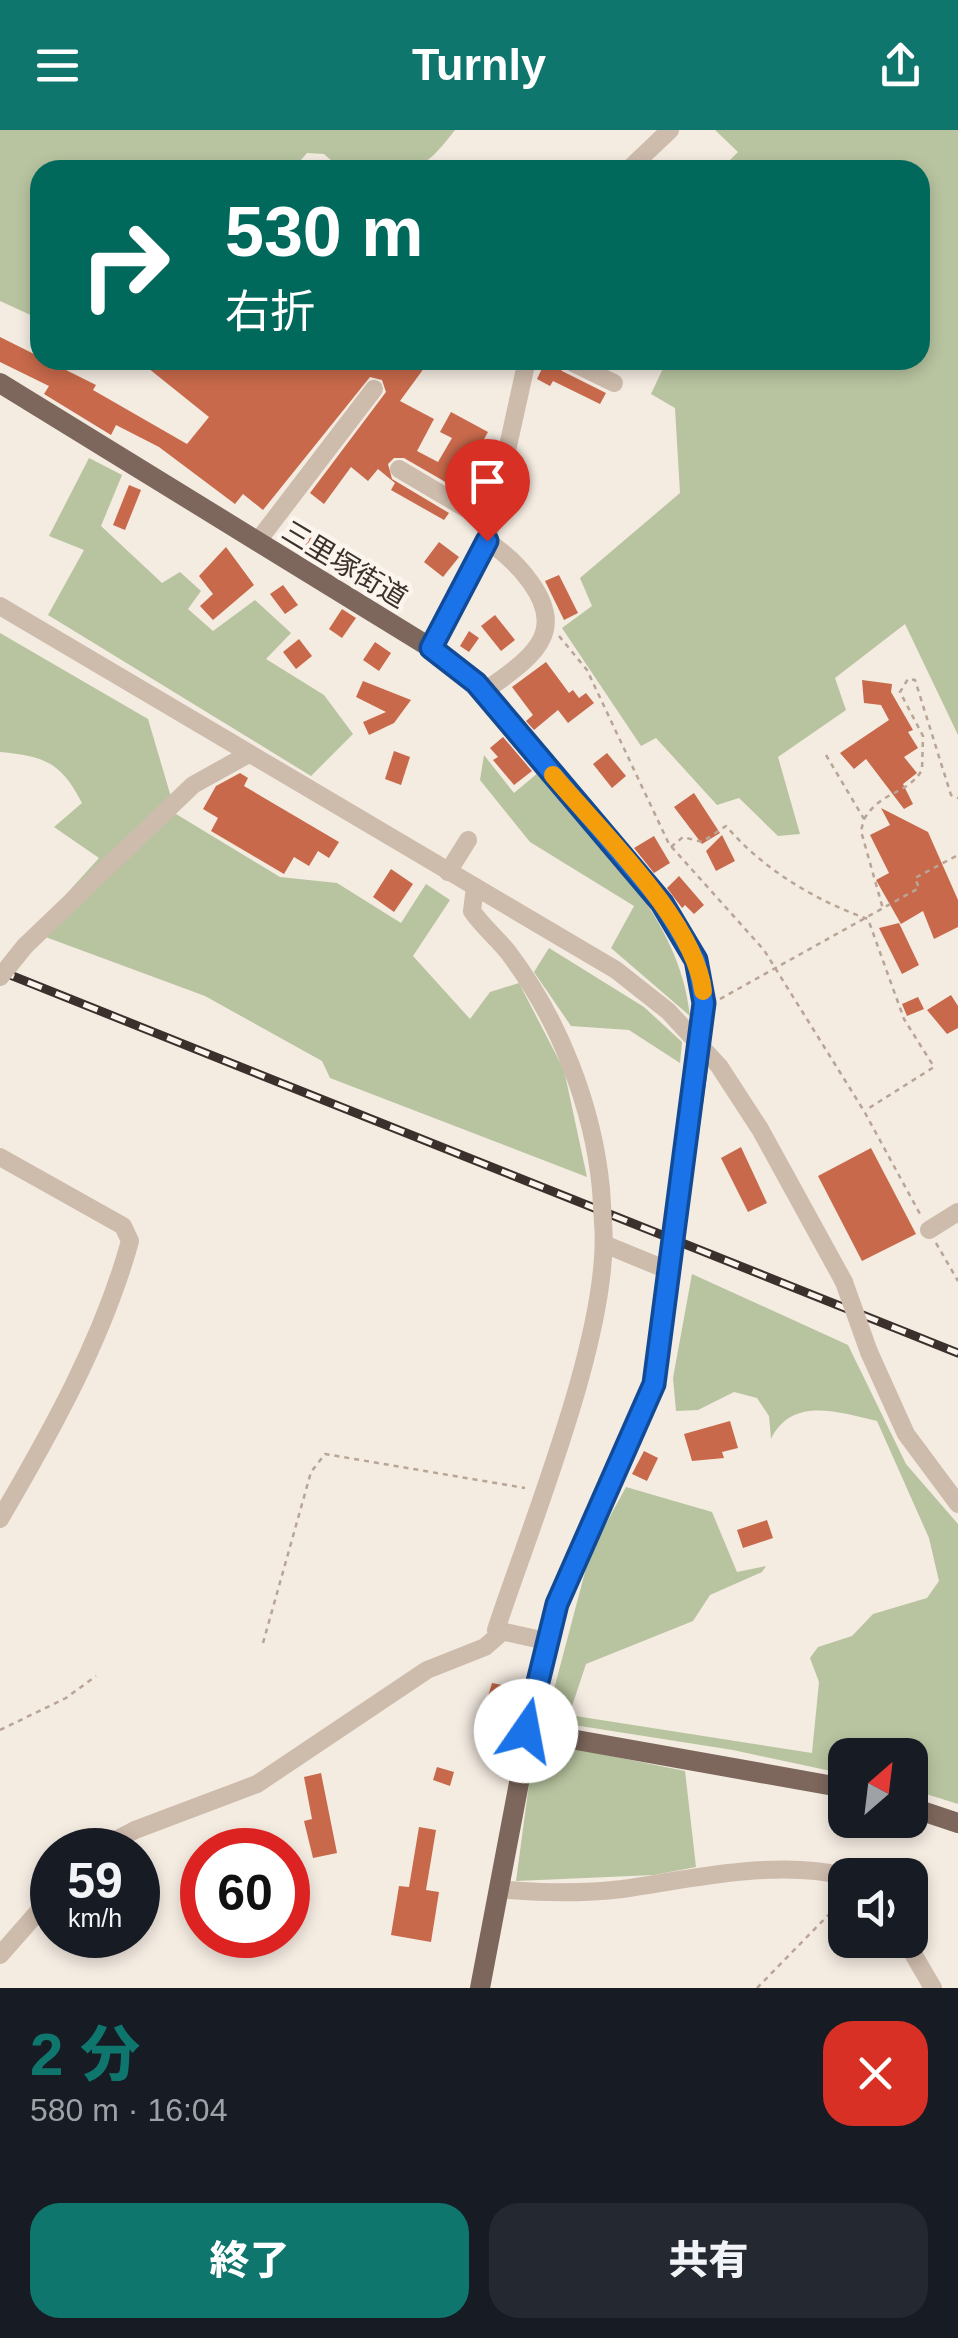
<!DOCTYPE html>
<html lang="ja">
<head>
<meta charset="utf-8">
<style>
  :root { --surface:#171b24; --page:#242831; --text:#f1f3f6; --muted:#9ea1a6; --accent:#0f766e }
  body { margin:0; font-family:Helvetica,"Noto Sans JP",sans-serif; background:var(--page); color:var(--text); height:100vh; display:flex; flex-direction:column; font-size:38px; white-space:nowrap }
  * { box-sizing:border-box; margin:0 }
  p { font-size:32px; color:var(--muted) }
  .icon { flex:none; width:55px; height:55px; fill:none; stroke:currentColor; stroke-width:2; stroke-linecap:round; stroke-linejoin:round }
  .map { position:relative; height:1858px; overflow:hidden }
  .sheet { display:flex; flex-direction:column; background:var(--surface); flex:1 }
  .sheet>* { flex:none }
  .hud { position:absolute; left:30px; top:30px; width:900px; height:210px; border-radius:30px; box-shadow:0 5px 15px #0003; background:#00695c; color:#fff; overflow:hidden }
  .needle { width:65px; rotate:28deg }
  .buttons { position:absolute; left:828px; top:1608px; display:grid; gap:20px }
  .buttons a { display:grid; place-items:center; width:100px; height:100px; border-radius:20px; background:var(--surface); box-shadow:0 5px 15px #0003; font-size:50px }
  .speed { position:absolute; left:30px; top:1698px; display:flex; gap:20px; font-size:50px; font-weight:700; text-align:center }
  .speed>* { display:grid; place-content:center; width:130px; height:130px; border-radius:50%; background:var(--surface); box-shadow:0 5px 15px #0003; line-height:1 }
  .speed small { font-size:25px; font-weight:400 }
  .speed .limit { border:15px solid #d22; background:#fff; color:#111 }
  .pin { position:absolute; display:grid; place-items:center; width:85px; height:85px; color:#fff; margin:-102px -42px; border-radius:50% 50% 50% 0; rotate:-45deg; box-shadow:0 0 10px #0007 }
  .pin .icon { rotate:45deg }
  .me { position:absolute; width:110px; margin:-55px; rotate:12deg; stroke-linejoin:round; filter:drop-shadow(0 0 8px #0008) }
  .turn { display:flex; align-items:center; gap:35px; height:210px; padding:0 30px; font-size:45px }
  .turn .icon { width:130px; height:130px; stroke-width:2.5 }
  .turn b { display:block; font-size:70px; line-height:85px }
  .round { display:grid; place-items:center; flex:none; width:105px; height:105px; border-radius:30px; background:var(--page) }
  .head { display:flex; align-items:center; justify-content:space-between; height:170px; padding:0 30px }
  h1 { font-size:60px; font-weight:800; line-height:75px; color:var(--accent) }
  .primary-button { display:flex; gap:20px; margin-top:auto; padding:20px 30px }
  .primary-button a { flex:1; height:115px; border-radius:30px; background:var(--accent); color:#fff; font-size:40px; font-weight:800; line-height:115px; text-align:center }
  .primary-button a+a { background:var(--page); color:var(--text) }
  header { display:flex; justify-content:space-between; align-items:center; height:130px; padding:0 30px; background:var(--accent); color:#fff; font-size:45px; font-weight:800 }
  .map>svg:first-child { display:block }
</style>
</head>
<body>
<header><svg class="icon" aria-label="menu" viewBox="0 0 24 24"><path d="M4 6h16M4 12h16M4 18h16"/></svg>Turnly<svg class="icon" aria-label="share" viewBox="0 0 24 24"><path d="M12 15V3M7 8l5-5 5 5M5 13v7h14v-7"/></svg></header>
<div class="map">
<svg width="958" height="1858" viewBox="0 0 958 1858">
  <rect width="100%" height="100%" fill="#f4ebe1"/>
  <g fill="#b8c4a0">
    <path d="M0,0H455C414,54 406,40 342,40L324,24L307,23L292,40H40V185L35,187L0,171Z"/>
    <path d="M715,0H958V605L905,494L835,548L846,580L778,627L800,704L778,706L739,668L717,675L656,608L641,616L562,498L592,476L580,448L680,363L675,278L651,264L667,230H920V40H720L738,22Z"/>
    <path d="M89,328L122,345L101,396L162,453L180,442L201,461L188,479L213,501L255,470L291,503L266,529L324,565L353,604L311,646L48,485L84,420L49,406Z"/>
    <path d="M0,503L148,589L176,684L280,747L337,753L401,793L426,754L450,770L413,826L470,889L490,862L519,853L564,940L587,1047L330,948L322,931L205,866L32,802L99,728L54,697L82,673C61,632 44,626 0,622Z"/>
    <path d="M484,625L514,663L539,642C599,715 680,787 690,886L611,818L634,776L530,712L480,650Z"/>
    <path d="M549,818L644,877L682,912L680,933L629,900L571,896L534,842Z"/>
    <path d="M692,1144L848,1215L906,1334L958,1394V1674L910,1659V1625H845V1644L733,1620L561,1593L548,1582L590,1423L626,1357L712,1382L737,1442L766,1436L762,1442L710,1465L693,1491L586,1534L569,1585L812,1623L819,1552L810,1528L818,1517L852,1506L873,1484L927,1468L939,1451L929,1408L877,1291C838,1282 792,1266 771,1309L769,1286L757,1268L734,1262L698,1280L676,1281L673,1248Z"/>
    <path d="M547,1613L685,1641L696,1737L654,1745L516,1751L533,1624Z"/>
  </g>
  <g fill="#c8694b">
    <path d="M0,207L96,255L93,260L187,314L209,287L138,230H430L400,271L434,289L417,321L438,332L452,308L440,302L451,282L488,302L477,322L468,317L453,343L467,350L461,361L404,328H394L388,334L392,349L449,383L444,390L391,360L395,353L378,339L368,351L351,337L324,374L310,363L386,262L382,250L370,247L263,380L243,364L235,374L159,317L116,295L111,305L44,264L49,256L0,232Z"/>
    <path d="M546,230H555L562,241L606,263L600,274L553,251L550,256L537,249Z"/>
    <path d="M129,355L141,360L125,400L113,395Z"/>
    <path d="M312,405L327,420L330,416L364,438L354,455L340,446L343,442L315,428L302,416Z"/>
    <path d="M439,412L459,427L443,447L424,432Z"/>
    <path d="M226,417L254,455L213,490L200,476L213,464L199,446Z"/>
    <path d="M559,445L578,483L564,490L545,451Z"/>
    <path d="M283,455L298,475L285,484L270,464Z"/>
    <path d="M342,479L356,488L342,508L329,499Z"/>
    <path d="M495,485L515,510L501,521L481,496Z"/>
    <path d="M469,501L479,508L469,522L460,516Z"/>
    <path d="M299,509L312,526L296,539L283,522Z"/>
    <path d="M375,512L391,523L379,541L363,530Z"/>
    <path d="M546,532L569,563L573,560L579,568L586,563L594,573L568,593L558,580L534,600L526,591L533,585L512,557Z"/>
    <path d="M862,550L892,554L891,562L913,600L908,602L918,618L904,627L917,643L903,654L913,674L904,679L866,629L854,639L840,623L889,590L881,575L864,573Z"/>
    <path d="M363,551L411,570L394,593L369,605L363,592L386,582L356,567Z"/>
    <path d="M503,607L532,641L514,655L493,630L498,627L490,618Z"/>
    <path d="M394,621L410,627L401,655L385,649Z"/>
    <path d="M607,623L626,646L612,658L593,634Z"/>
    <path d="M240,643L248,648L244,656L339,712L329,728L318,721L309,736L294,727L284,744L211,701L218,688L203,679L216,656Z"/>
    <path d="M694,663L720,703L702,714L674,677Z"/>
    <path d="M881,678L928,702L958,770V797L934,809L923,781L901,794L876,750L889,743L870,705L890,695Z"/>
    <path d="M722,705L735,731L716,741L706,721Z"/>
    <path d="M654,706L670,733L654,743L634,718Z"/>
    <path d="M391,739L413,754L394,782L373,767Z"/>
    <path d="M679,746L704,775L694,784L685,775L682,778L667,758Z"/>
    <path d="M899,793L919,835L902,844L879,798Z"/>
    <path d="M951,865L958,876V898L947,904L927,880Z"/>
    <path d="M918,867L924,879L907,886L902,874Z"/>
    <path d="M741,1017L767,1073L748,1082L721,1028Z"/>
    <path d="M871,1018L916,1104L862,1131L818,1046Z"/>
    <path d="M730,1291L738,1318L722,1322L724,1328L692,1331L684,1304Z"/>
    <path d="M644,1321L658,1328L647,1351L632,1344Z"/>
    <path d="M767,1390L773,1408L743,1418L737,1400Z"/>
    <path d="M492,1553L513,1557L510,1602L493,1598L494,1592L481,1590Z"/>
    <path d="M437,1637L454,1642L450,1656L433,1650Z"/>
    <path d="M321,1643L337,1723L313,1728L304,1691L312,1689L304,1647Z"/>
    <path d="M419,1697L436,1700L426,1760L439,1762L431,1812L391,1805L399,1756L409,1757Z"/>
  </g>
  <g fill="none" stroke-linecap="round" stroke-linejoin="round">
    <g stroke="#b9a596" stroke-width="2.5" stroke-dasharray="5 5" stroke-linecap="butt">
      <path d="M559,506L587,540L669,714L764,820L864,981L920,1084"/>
      <path d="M826,625L864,689L861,701L883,779"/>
      <path d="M864,689C882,660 907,665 922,640L923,606L900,562L908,549L915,550L951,665L958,668"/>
      <path d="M671,717L683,707L702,712L726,696C763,739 814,770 868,789L904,889L934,937L866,980"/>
      <path d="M720,869L919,758L915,748L958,725"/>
      <path d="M936,1113L958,1151"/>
      <path d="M263,1513L311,1342L325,1324L525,1358"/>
      <path d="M0,1600L66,1568L96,1546"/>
      <path d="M757,1858L845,1768"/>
    </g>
    <g stroke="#cdbbac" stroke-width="18">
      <path d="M628,40L670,0"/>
      <path d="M567,230L614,253"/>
      <path d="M399,339L492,394"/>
      <path d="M257,412L374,259"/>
      <path d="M0,476L616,840L668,881L719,936L760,999L844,1152"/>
      <path d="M431,518L487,411L527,230"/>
      <path d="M484,562C502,548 533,529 542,508C559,472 513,428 487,411"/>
      <path d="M448,742L468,710"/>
      <path d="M475,757L472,781C482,796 497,808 508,822C559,889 593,976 601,1059"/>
      <path d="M25,816L193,655L247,625"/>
      <path d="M0,1027L123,1096L130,1111C103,1209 51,1302 0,1389"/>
      <path d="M929,1100L958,1082"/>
      <path d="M604,1114L670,1141"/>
      <path d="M869,1222L906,1304L958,1374"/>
      <path d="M546,1511L496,1500C531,1393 612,1199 603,1092"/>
      <path d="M97,1720L135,1700L257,1654L427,1540L485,1517L502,1502"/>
      <path d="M498,1759C539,1763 581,1764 622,1759C691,1749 776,1729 845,1746"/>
      <path d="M905,1810L933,1858"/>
      <path d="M0,1825L52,1766"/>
    </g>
    <g stroke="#7d675c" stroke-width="20">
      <path d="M0,253L431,518L476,553L661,773L696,831L704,873L702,896"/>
      <path d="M677,1089L698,937"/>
      <path d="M526,1601L845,1658"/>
      <path d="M910,1677L958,1693"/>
      <path d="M480,1858L546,1511L557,1473L654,1254L672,1117"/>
    </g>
    <g stroke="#3b302b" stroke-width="9">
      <path id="rail" d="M0,841L958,1223"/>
    </g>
    <use href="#rail" stroke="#fbf5ee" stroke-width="5" stroke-dasharray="15" stroke-linecap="butt"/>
    <g stroke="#cdbbac" stroke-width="18">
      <path d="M0,847L25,816"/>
      <path d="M601,1059L603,1092"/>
      <path d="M844,1152L869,1222"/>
    </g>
    <g stroke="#7d675c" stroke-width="20">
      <path d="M698,937L702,896"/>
      <path d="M672,1117L677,1089"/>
    </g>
  </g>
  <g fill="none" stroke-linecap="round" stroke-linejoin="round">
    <g stroke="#114b97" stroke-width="25">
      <path id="route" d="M487,411L431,518L476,553L662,773L696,830L704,873L654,1254L557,1474L526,1601"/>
    </g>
    <use href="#route" stroke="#1a73e8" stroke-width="18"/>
    <path stroke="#f59e0b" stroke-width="18" d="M553,645C599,700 695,791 703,861"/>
  </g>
  <g text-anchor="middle" stroke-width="9" stroke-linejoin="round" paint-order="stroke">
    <g font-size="28" fill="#3b302b" stroke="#fbf5ee">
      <text transform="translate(345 434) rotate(31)" y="10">三里塚街道</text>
    </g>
  </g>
</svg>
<div class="buttons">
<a><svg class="needle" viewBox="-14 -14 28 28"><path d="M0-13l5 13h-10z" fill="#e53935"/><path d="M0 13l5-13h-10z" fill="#9ea1a6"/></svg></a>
<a><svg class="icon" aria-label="sound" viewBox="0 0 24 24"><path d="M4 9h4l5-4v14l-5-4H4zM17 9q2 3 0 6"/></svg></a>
</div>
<div class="speed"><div>59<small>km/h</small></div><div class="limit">60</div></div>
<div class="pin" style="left:487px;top:411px;background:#d93025"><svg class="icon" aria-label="arrive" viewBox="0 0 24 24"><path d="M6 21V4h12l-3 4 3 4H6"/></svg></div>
<svg class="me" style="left:526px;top:1601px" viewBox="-20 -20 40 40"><circle r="19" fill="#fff"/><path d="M0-13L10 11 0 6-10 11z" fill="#1a73e8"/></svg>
<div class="hud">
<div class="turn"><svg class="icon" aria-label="right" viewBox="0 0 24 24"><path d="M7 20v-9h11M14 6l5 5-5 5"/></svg><div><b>530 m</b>右折</div></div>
</div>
</div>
<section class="sheet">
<div class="head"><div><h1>2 分</h1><p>580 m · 16:04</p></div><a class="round" style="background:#d93025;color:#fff"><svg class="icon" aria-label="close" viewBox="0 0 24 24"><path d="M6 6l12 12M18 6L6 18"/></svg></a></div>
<div class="primary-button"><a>終了</a><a>共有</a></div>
</section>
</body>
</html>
